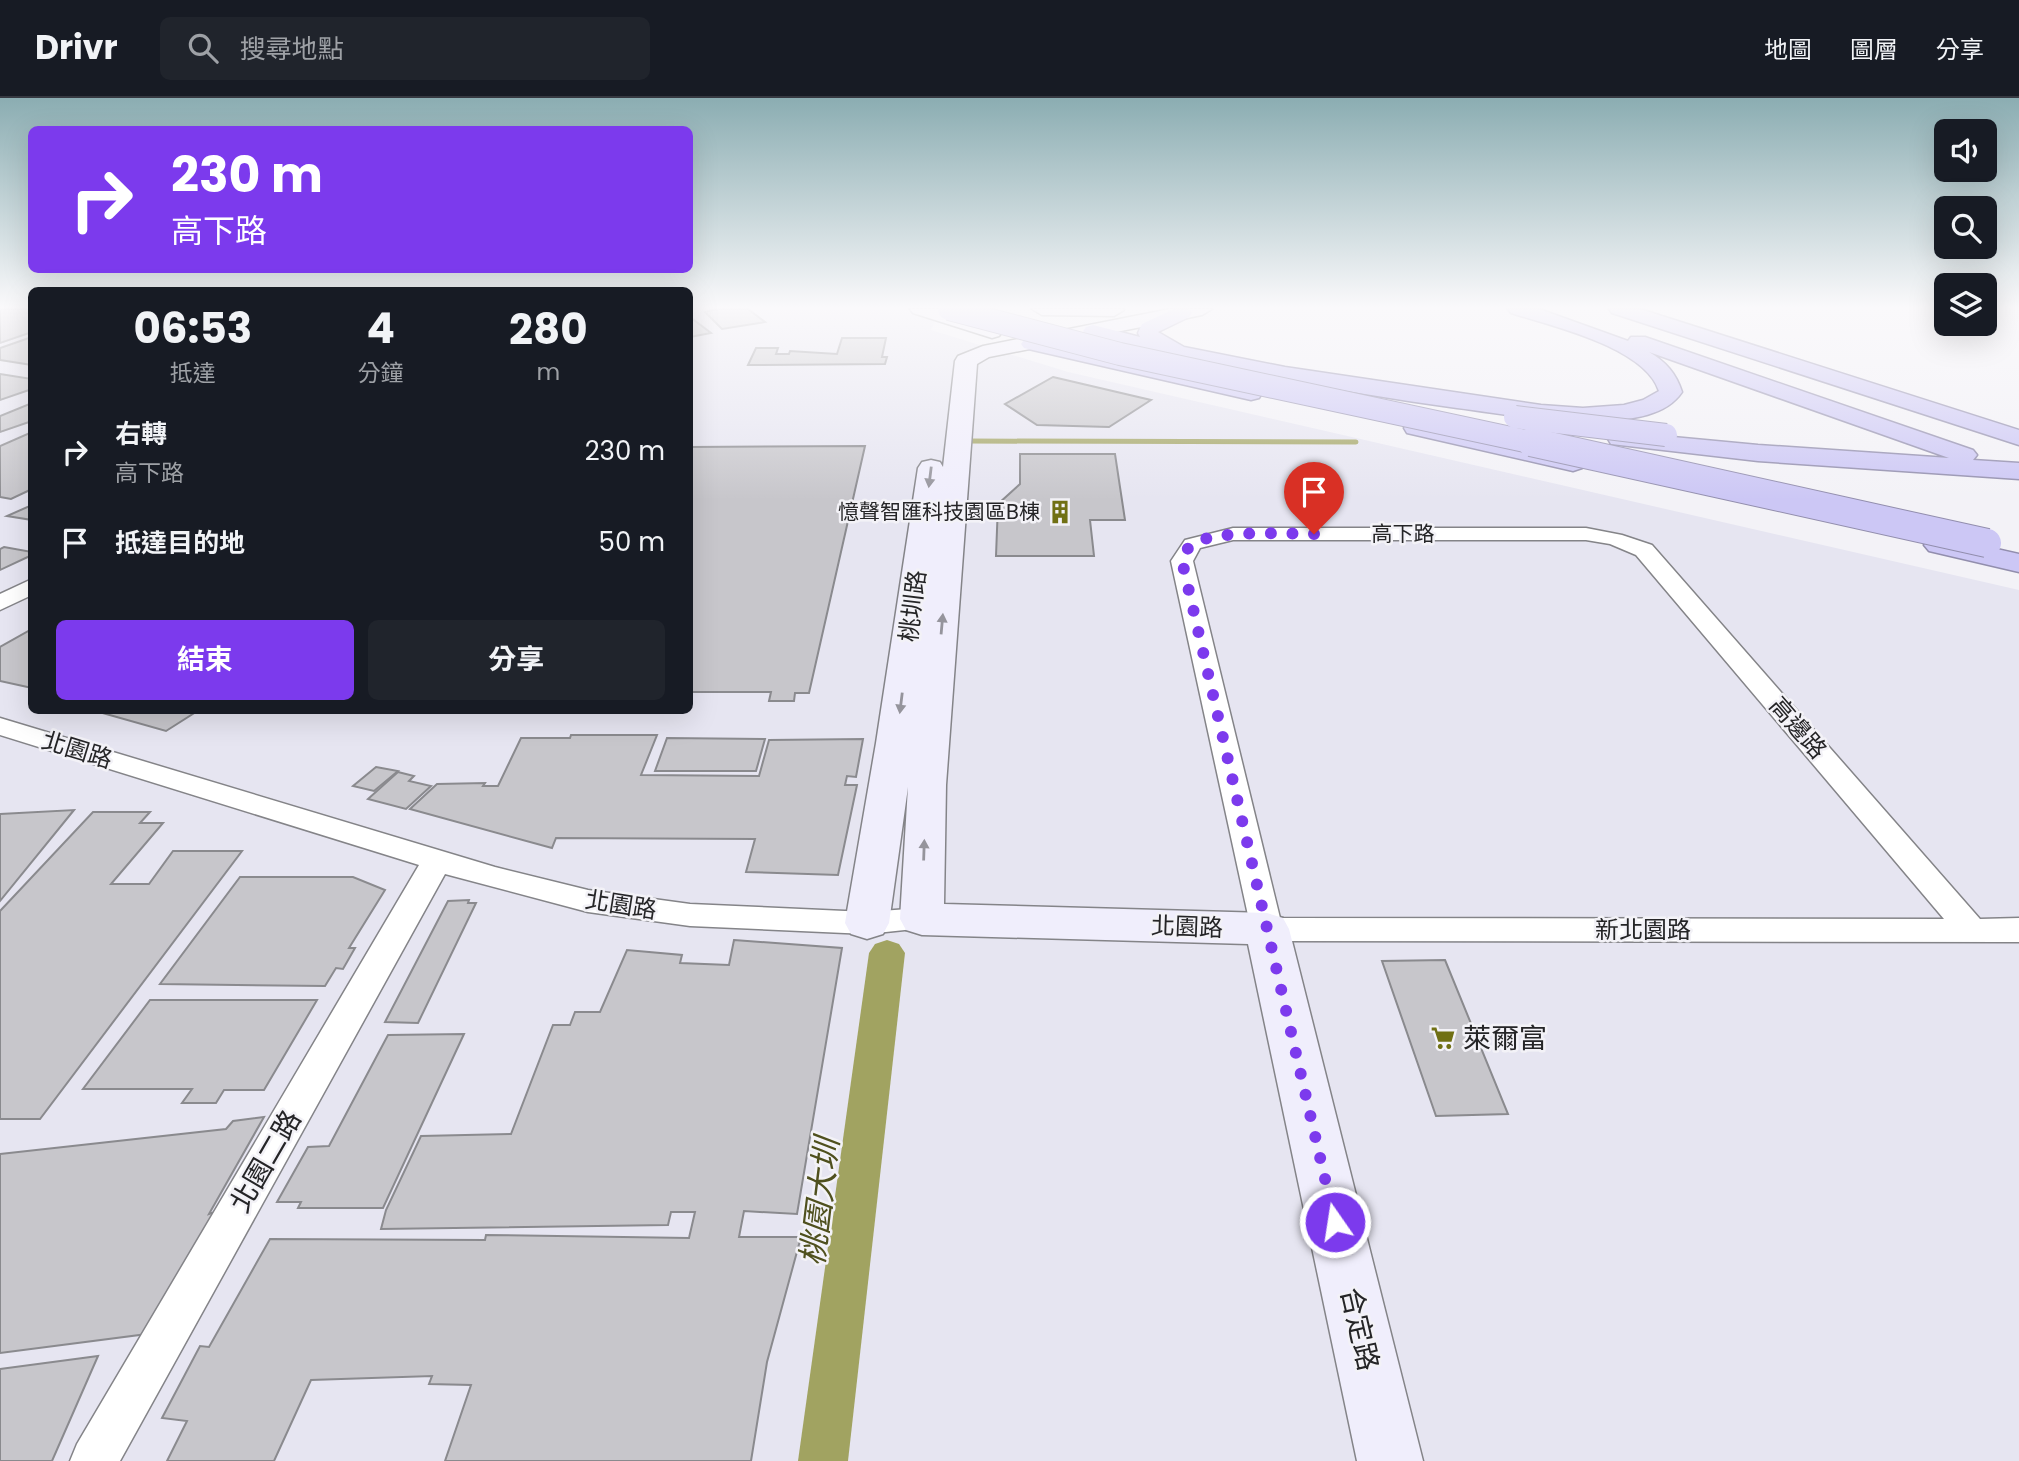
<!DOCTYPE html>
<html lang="zh-TW">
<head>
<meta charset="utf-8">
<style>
  :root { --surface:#171b24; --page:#20242c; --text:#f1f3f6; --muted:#9ea1a6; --line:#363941; --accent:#7c3aed }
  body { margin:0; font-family:Poppins,"Noto Sans TC",sans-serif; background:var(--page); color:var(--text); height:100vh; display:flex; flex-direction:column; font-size:26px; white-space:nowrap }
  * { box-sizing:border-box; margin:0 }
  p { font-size:23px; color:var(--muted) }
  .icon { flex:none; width:38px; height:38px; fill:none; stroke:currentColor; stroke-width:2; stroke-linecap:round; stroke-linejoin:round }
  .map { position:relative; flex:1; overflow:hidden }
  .drawer { position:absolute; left:28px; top:189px; width:665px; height:427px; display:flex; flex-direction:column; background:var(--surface); border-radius:10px; box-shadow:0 7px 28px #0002 }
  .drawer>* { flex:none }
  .hud { position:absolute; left:28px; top:28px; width:665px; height:147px; border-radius:10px; box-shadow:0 7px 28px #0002; background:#7c3aed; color:#fff; overflow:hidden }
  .controls { position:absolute; left:1934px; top:21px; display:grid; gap:14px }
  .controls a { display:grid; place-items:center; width:63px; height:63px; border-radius:10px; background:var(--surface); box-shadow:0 7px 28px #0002; font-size:35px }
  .pin { position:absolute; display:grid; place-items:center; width:60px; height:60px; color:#fff; margin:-72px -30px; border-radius:50% 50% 50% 0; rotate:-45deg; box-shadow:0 0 7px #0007 }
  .pin .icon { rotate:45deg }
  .me { position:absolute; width:77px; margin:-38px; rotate:347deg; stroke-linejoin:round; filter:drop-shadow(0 0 5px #0008) }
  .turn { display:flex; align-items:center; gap:24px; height:147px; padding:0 28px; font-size:32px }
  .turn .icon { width:91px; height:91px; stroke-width:2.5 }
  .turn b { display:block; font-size:49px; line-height:60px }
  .eta { display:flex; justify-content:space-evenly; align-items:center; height:119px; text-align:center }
  .eta b { font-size:42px; font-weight:700; line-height:49px }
  .primary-button { display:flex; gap:14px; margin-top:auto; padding:14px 28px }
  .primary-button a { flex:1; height:80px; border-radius:10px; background:var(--accent); color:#fff; font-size:28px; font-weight:700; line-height:80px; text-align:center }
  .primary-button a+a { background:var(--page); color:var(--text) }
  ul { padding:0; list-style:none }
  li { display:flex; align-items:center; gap:21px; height:91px; padding:0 28px }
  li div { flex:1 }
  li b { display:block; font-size:26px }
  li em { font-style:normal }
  header { display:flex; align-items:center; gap:42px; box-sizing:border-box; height:98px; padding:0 35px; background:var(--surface); border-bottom:2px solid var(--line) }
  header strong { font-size:33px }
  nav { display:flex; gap:38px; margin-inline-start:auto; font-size:24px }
  .search { width:490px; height:63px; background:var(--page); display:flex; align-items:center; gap:18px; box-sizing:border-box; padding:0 24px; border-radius:10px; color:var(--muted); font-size:26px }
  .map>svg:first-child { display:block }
</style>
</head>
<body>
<header>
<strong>Drivr</strong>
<div class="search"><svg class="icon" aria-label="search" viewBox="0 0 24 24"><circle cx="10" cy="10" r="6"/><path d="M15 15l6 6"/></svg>搜尋地點</div>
<nav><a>地圖</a><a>圖層</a><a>分享</a></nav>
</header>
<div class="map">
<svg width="2019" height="1363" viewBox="0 0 2019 1363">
  <rect width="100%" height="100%" fill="#f3f2f7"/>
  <path fill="#e6e5f1" d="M0,211H31L32,612H690V211H940L931,232L1068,274L2019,492V1363H0Z"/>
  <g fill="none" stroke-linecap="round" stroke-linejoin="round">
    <path stroke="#a1a361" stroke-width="5" d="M969,343L1356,344"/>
    <path fill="#a1a361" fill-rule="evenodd" d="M887,842L899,846L905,855L848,1363H798L869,855L875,846Z"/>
  </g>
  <g fill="#c7c6cb" stroke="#8a8a8e" stroke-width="2">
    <path d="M0,211H32V234L0,245Z"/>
    <path d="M717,211H748L765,224L722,231L705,214Z"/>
    <path d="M690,219L711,235L690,239Z"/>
    <path d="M32,239V267L0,262V250Z"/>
    <path d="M842,240H886L882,259H887L885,266L748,267L756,250H778L776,256H789L790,253L837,256Z"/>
    <path d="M0,276L32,281V291L0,302Z"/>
    <path d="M1053,279L1151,302L1109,329L1037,327L1005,306Z"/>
    <path d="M32,305V323L0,334V318Z"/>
    <path d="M32,334V391L11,401L0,399V348Z"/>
    <path d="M865,348L809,595H795L794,603H769L771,594H690V349Z"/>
    <path d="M1020,356H1115L1125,422H1090L1094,458H996L998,406L1020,386Z"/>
    <path d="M32,407V422L7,418Z"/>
    <path d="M4,449L32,454V457L0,472V451Z"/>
    <path d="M32,531V590L0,583V549Z"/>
    <path d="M92,612H199L166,633Z"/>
    <path d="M571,637H657L641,677L759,678L769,642L863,641L856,679L847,678L845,687H857L838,777L746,774L755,741L556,740L552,750L410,711L437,686L485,685L483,688H498L521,640H570Z"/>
    <path d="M667,640L765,641L756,673H655Z"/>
    <path d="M376,669L398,673L374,693L353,688Z"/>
    <path d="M398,674L414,678L409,683L431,688L406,711L368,701Z"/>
    <path d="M74,712L0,803V716Z"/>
    <path d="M93,714H150L140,725H163L111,786H149L173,753H242L40,1021H0V813Z"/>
    <path d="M240,779H353L385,792L349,850H355L343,871L336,870L325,888L160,886Z"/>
    <path d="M469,802L468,805H476L418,925L385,924L448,803Z"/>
    <path d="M734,842L842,850L797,1116L744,1113L739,1139H801L767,1264L751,1363H445L471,1287L429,1286L432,1278L311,1282L274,1363H167L187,1323L162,1320L200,1248L209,1249L270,1141L485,1142L486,1137L689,1140L695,1114H671L668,1127L381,1131L386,1112L421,1038L511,1036L553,927H570L575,914H600L627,852L682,857L680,865L729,867Z"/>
    <path d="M1445,862L1508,1016L1436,1018L1382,863Z"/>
    <path d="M150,902H317L264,992H224L216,1005H182L192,991H83Z"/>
    <path d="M464,936L383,1110H298L301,1104H277L308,1049L329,1048L388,937Z"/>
    <path d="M264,1019L209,1116L215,1114L147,1236L0,1255V1056L226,1031L233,1023Z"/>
    <path d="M98,1258L52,1363H0V1271Z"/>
  </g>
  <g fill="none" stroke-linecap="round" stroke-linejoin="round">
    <g stroke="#848488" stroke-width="3">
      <g id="street">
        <path d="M1233,430H1586L1622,437L1652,447L1980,821L2019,820V844L1267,843L1256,839L1251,831L1171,463L1185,442ZM1233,442H1586L1610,446L1636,457L1944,821L1280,820L1193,463L1200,450Z"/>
        <path d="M32,481V497L0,512V496Z"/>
        <path d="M0,620L495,769L588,792L690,806L867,814L922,810L933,813L938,821L933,829L867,836L690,828L588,814L445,776L120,1363H70L77,1346L419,767L0,637Z"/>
      </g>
    </g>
    <g stroke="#848488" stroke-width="3">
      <g id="secondary">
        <path d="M910,211H941L999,230L1002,234L999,238L992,240L913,215Z"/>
        <path d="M1032,211H1123L1124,212L1114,218L1042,217Z"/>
        <path d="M1170,211H1212L1202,217L989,259L977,266L946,687L944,806L1267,815L1283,820L1289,831L1423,1363H1357L1248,846L922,837L906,832L900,821L908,689L889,825L883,836L867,841L851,836L845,825L876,645L918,370L922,364L931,362L940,364L943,369L955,263L958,258L983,248Z"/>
      </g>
    </g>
    <g stroke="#928ead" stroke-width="3">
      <g id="highway">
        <path d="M1174,211H1189L1192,215L1189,219L1158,234L1184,249L1285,269L1541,307L1583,310L1624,307L1643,302L1659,293C1645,249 1552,228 1511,215L1508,211H1539L1628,243L1631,239H1645L1973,352L1977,357L1973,362L2019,365V381L1758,363L1611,346L1608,341L1611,336L1620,334L1758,347L1949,360L1649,254C1666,264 1676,275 1682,294C1666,318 1632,321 1605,323C1556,327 1506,316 1457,310C1332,293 1208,268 1086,237L1083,233L1086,229L1093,227L1140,239L1138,235L1142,226Z"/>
        <path d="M1609,211H1640L2019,332V347L1612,215Z"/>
        <path d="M1031,240L1251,288L1259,290L1262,295L1259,300L1251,302L1024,250L1021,246L1024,242Z"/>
        <path d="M1416,323L1582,360L1586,365L1582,370L1573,373L1407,335L1404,330L1407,325Z"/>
        <path d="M1939,438L2019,456V474L1929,453L1924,447L1929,441Z"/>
      </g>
    </g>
    <use href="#street" fill="#fff" fill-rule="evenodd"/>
    <use href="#secondary" fill="#f0eefc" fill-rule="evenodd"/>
    <use href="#highway" fill="#ccc7f5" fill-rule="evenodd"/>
    <g stroke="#928ead" stroke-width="24" stroke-linecap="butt">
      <g id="highway-bridge-far1">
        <path d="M949,211L1120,256L1539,346"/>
        <path d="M1515,319L1666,337"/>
      </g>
    </g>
    <g stroke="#928ead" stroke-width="30" stroke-linecap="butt">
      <path id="highway-bridge" d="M1531,344L1987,445"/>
    </g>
    <use href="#highway-bridge-far1" stroke="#ccc7f5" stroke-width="22"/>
    <use href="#highway-bridge" stroke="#ccc7f5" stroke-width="28"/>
  </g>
  <defs><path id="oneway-solid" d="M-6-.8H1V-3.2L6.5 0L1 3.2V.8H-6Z" transform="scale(1.75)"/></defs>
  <g fill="#95949c">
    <use href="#oneway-solid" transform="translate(930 379) rotate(97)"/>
    <use href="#oneway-solid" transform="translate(942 526) rotate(-85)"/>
    <use href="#oneway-solid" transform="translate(901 605) rotate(97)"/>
    <use href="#oneway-solid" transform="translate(924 752) rotate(-88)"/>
  </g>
  <linearGradient id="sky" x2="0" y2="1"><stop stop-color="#8badb2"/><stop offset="0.52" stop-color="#faf9fb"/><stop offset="1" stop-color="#faf9fb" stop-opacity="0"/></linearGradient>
  <rect width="2019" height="402" fill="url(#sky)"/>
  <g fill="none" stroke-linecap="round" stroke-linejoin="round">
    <path stroke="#7c3aed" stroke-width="12" stroke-dasharray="0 21.6" d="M1314,436C1288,436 1208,431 1190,448C1186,452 1184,458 1182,463L1335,1124"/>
  </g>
  <defs>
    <g id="building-bare" transform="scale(1.89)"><path d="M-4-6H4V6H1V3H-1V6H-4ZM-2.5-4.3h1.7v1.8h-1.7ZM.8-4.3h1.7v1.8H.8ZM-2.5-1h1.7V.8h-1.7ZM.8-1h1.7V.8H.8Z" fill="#707014" stroke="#f3f2f7" stroke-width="2.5" paint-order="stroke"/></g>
    <g id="supermarket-bare" transform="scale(1.89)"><path d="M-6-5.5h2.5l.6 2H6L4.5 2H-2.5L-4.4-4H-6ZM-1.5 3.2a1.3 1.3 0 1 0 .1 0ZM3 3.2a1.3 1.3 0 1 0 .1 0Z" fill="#707014" stroke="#f3f2f7" stroke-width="2.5" paint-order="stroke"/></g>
  </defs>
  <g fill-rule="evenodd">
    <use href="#building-bare" x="1060" y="414"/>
    <use href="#supermarket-bare" x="1443" y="940"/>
  </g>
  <g text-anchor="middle" stroke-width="5" stroke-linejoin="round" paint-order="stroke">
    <g font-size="21" fill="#252527" stroke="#f3f2f7" text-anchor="end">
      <text x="1040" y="421">憶聲智匯科技園區B棟</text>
    </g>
    <g font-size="21" fill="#252527" stroke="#f3f2f7">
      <text x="1403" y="443">高下路</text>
    </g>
    <g font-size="24" fill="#252527" stroke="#f3f2f7">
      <text transform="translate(913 508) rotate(-83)" y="8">桃圳路</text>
      <text transform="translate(1798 630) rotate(49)" y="8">高邊路</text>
      <text transform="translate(77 652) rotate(17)" y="8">北園路</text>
      <text transform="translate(621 807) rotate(9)" y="8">北園路</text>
      <text transform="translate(1187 829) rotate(2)" y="8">北園路</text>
      <text x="1643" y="840">新北園路</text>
    </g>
    <g font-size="28" fill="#252527" stroke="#f3f2f7" text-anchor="start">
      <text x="1463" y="950">萊爾富</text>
    </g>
    <g font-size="28" fill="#252527" stroke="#f3f2f7">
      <text transform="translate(265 1063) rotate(-60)" y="10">北園二路</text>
      <text transform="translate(1360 1231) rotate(77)" y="10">合定路</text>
    </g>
    <g font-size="32" font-style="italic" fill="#4f501e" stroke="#f3f2f7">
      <text transform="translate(820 1104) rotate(-83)" y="11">桃園大圳</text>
    </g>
  </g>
</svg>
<div class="controls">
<a><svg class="icon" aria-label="sound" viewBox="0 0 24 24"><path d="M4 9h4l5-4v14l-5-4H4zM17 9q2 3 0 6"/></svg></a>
<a><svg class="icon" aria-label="search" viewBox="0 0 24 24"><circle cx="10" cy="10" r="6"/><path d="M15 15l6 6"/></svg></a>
<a><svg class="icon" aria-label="layers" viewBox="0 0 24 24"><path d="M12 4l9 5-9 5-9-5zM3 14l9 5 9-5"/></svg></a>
</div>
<div class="pin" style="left:1314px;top:436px;background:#d93025"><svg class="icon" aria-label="arrive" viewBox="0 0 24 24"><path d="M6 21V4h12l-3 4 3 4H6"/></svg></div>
<svg class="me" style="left:1335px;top:1124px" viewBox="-20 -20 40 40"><circle r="17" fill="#7c3aed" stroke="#fff" stroke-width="3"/><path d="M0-11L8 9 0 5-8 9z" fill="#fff"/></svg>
<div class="hud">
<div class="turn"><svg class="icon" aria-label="right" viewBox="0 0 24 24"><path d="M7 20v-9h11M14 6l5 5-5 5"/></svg><div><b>230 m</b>高下路</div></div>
</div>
<section class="drawer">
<div class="eta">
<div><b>06:53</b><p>抵達</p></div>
<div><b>4</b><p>分鐘</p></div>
<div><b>280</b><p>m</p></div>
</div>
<ul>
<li><svg class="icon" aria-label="right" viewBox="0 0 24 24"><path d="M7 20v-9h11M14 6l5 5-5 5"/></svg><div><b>右轉</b><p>高下路</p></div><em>230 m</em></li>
<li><svg class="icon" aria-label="arrive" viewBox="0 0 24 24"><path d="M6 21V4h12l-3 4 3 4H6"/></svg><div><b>抵達目的地</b></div><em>50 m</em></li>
</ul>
<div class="primary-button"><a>結束</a><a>分享</a></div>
</section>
</div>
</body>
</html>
